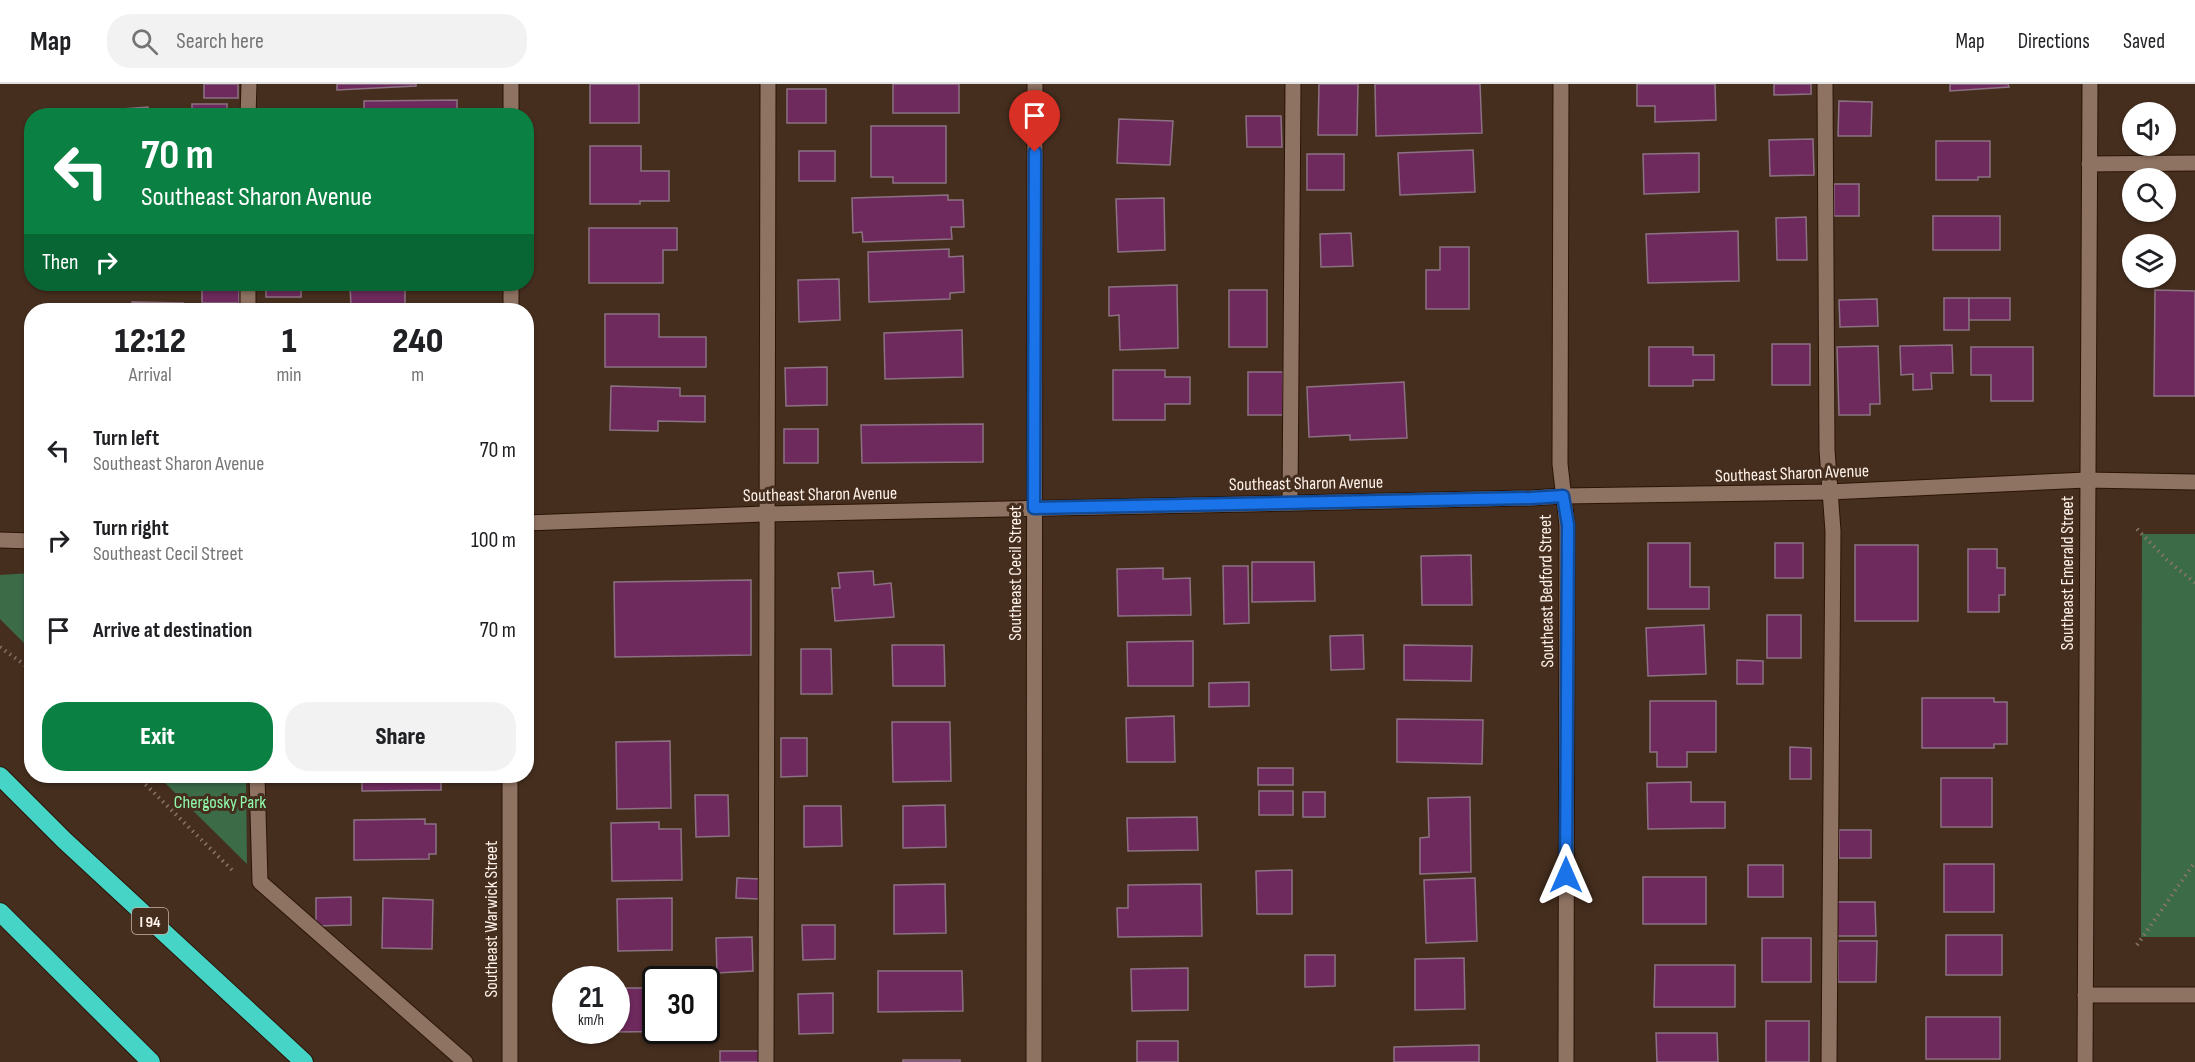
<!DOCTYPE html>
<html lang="en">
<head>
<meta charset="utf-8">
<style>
  :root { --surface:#fff; --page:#f2f2f2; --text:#202124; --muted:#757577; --line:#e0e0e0; --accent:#0b8043 }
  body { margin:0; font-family:"Sofia Sans Condensed",sans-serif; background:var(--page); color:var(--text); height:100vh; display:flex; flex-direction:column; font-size:22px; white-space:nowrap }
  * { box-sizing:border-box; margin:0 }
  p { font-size:20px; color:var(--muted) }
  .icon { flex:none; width:33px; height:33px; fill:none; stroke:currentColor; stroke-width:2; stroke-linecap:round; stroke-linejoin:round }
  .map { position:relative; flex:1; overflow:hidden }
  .drawer { position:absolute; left:24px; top:219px; width:510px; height:480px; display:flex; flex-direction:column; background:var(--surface); border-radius:24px; box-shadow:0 2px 4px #0004 }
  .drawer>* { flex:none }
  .guide { position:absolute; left:24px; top:24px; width:510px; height:183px; border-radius:24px; box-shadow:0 2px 4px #0004; background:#0b8043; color:#fff; overflow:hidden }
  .controls { position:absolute; left:2122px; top:18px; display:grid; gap:12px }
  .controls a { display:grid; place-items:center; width:54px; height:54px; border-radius:50%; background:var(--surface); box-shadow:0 2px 4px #0004; font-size:30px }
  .speed { position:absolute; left:552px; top:882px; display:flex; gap:12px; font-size:30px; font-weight:700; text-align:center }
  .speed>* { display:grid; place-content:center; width:78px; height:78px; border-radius:50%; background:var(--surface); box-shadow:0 2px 4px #0004; line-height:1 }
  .speed small { font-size:15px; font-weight:400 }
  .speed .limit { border:3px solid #111; border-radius:9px; background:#fff; color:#111 }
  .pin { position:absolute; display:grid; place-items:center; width:51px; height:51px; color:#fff; margin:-62px -26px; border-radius:50% 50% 50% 0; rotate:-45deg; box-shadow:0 0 6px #0007 }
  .pin .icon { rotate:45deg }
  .me { position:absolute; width:66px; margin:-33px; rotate:0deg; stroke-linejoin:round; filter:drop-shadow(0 0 4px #0008) }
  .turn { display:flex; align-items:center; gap:21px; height:126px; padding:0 18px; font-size:27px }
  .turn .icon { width:78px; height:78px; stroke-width:2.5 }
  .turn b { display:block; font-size:42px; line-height:51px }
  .then { display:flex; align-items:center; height:57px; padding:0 18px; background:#0003; gap:12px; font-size:22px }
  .eta { display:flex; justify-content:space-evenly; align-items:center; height:102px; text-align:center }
  .eta b { font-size:36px; font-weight:800; line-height:42px }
  .cta { display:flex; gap:12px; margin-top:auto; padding:12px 18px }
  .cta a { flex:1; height:69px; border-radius:24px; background:var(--accent); color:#fff; font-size:24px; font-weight:800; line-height:69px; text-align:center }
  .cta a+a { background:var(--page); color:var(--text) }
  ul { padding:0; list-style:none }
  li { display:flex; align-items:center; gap:18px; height:90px; padding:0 18px }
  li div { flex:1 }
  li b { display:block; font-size:22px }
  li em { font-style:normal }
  header { display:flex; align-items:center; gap:36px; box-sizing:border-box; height:84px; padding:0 30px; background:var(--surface); border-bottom:2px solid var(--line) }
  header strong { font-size:28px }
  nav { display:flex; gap:33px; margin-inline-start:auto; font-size:21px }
  .search { width:420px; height:54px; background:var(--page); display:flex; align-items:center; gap:15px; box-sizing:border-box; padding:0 21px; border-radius:24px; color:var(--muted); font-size:22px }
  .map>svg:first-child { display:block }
</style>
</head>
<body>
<header>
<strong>Map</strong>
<div class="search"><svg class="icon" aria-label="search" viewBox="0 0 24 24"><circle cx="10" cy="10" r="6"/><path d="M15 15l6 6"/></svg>Search here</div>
<nav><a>Map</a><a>Directions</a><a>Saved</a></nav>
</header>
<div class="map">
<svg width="2195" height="978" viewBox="0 0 2195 978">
  <rect width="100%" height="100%" fill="#452e1e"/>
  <g fill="#3c6b48">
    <path d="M2142,450H2195V853H2141Z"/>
    <path d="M31,489H32L31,566L0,535V491Z"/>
    <path d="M158,692H246L247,780Z"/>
  </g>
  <g fill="#6e2a5d" stroke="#8c7183" stroke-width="1.5">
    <rect x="204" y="0" width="34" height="14"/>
    <path d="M337,0H416V2L337,6Z"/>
    <rect x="590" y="0" width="49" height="39"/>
    <rect x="893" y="0" width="66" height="29"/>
    <path d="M1319,0H1358L1357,51H1318Z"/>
    <path d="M1375,0H1480L1482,49L1376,52Z"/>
    <path d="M1637,0H1715L1716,36L1655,38V22H1637Z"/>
    <path d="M1774,0H1811V10L1774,11Z"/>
    <path d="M1950,0H2008L2009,3L1950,7Z"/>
    <rect x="787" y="5" width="39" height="34"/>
    <path d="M457,16V32H364V17Z"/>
    <path d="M1839,17L1872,18L1871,52H1838Z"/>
    <rect x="192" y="20" width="35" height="12"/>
    <path d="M148,23V32H96L95,27Z"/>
    <path d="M1246,32H1281L1282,63H1247Z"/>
    <path d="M1119,35L1173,37L1170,81L1117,79Z"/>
    <path d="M871,42H946V99H893V93H871Z"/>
    <path d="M1813,55L1814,91L1770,92L1769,56Z"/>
    <path d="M1936,57H1990V93H1978V96H1936Z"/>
    <path d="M590,62H641V87H669V117H640V120H590Z"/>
    <path d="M1473,66L1475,108L1400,111L1398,69Z"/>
    <rect x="799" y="67" width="36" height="30"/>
    <path d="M1699,69V108L1644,110L1643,70Z"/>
    <rect x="1307" y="70" width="37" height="36"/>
    <rect x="1834" y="100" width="25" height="32"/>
    <path d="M948,111V116H963L964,143H951L952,155L863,158L862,148L853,149L852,114Z"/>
    <path d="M1164,114L1165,166L1118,168L1116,115Z"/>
    <rect x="1933" y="132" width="67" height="34"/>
    <path d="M1806,133L1807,176H1777L1776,134Z"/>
    <path d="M589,144H677V166H663V199H589Z"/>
    <path d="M1738,147L1739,197L1648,199L1646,150Z"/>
    <path d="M1351,149L1353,182L1321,183L1320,150Z"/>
    <path d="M1440,163H1469V225H1426V186H1440Z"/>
    <path d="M949,165V173L963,172L964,208L950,209V215L869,218L868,168Z"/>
    <path d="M839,195L840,236L799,238L798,196Z"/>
    <rect x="202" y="200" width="37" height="19"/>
    <rect x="266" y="200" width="35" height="13"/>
    <path d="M350,200H405V222L351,223Z"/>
    <path d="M1177,201L1178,264L1120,266L1119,231L1109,232V203Z"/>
    <rect x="1229" y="206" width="38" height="57"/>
    <path d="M2155,206L2195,207V312H2154Z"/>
    <rect x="1944" y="214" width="25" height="32"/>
    <rect x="1969" y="214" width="41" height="22"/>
    <path d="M1877,215L1878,242L1840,243L1839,216Z"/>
    <path d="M132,218L183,219V226H132Z"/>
    <path d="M605,230H659V253H706V283H605Z"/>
    <path d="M962,246L963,293L885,295L884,249Z"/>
    <rect x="1772" y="260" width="38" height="41"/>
    <path d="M1952,261L1953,289H1931L1932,305L1913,306V290L1901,291L1900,262Z"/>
    <path d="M1878,262L1880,320H1870V331H1839L1837,263Z"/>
    <path d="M1649,263H1693V271H1714V296H1693V302H1649Z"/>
    <path d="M1971,263H2033V317H1991V291H1971Z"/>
    <path d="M827,283V321L786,322L785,284Z"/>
    <path d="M1113,286H1165V293H1190V320H1165V336H1113Z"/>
    <rect x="1248" y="288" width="35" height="43"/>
    <path d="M1404,298L1407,354L1350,356V351L1309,353L1307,303Z"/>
    <path d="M611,302L680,304V312H705V338L658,337V347L610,346Z"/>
    <path d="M983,340V378L862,379L861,341Z"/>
    <rect x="784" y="345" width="34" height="34"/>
    <path d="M1648,459H1690V503H1709V525H1648Z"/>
    <rect x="1775" y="459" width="28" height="35"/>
    <rect x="1855" y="461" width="63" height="76"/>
    <path d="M1968,465H1997V484H2005V511H1999V528H1968Z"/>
    <path d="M1471,471L1472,521H1422L1421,472Z"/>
    <path d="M1252,478H1314L1315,517L1252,518Z"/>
    <path d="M1223,482H1248L1249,539L1224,540Z"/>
    <path d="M1163,484V495L1190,494L1191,531L1118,532L1117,485Z"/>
    <path d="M873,487L874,501L891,499L894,533L835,537L832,504H840L838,489Z"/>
    <path d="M751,496V571L615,573L614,498Z"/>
    <rect x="1767" y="531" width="34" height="43"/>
    <path d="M1704,541L1706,590L1648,592L1646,544Z"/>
    <path d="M1363,551L1364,585L1331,586L1330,552Z"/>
    <path d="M1193,557V602H1128L1127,558Z"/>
    <path d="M892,561H944L945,602H893Z"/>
    <path d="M1404,561L1472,562L1471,597L1404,596Z"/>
    <path d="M801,565H831L832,610H801Z"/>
    <path d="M1737,576L1763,577V600H1737Z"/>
    <path d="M1249,598V622L1209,623V599Z"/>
    <path d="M1922,614H1994V618H2007V660H1994V664H1922Z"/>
    <path d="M1650,617H1716V668H1687V683H1657V668H1650Z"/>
    <path d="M1174,632L1175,678H1127L1126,634Z"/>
    <path d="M1397,635L1483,636L1482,680L1397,678Z"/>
    <path d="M892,638H950L951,697L893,698Z"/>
    <path d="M781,654H807V692L781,693Z"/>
    <path d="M670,657L671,724L617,725L616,658Z"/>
    <path d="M1790,663L1811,664V695H1790Z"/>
    <rect x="1258" y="684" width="35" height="17"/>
    <path d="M362,692H441V706L362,707Z"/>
    <rect x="1941" y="694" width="51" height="49"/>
    <path d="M1691,698V718H1725V744L1648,745L1647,699Z"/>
    <rect x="1259" y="707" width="34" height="24"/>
    <rect x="1303" y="708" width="22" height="25"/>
    <path d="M695,711H728L729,752L696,753Z"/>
    <path d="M1470,713L1471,788L1420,790V754L1429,753L1428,714Z"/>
    <path d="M945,721L946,763L903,764V722Z"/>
    <path d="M804,722H841L842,762L804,763Z"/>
    <path d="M1197,733L1198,766L1128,767L1127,734Z"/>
    <path d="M425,735V740H436V770H429V775L354,776V736Z"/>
    <path d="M659,738V745H681L682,796L612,797L611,739Z"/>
    <rect x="1839" y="746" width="32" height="28"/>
    <rect x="1944" y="780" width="50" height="48"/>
    <rect x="1748" y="781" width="35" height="32"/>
    <path d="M1292,786V830H1257L1256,787Z"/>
    <rect x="1643" y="793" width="63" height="47"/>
    <path d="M737,794L761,795L759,815L736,814Z"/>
    <path d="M1475,794L1477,857L1426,859L1424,796Z"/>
    <path d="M945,800L946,849L894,850V801Z"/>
    <path d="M1201,800L1202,852L1118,853L1117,824H1128V801Z"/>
    <path d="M351,813V841L316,842V814Z"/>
    <path d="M383,814L433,816L432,865L382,864Z"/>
    <path d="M672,814V866L618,867L617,815Z"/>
    <path d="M1836,818H1875L1876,852H1837Z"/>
    <path d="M802,841H835V875L803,876Z"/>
    <rect x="1946" y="851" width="56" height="40"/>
    <path d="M752,853L753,887L717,889L716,854Z"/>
    <rect x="1762" y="854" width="49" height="44"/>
    <path d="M1838,857H1877L1876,898H1838Z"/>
    <path d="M1305,871H1335V902L1305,903Z"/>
    <path d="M1464,874L1465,925L1415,926V875Z"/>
    <path d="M1655,881H1735V923H1654Z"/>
    <path d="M1188,884V926L1132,927L1131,885Z"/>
    <path d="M878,887H962L963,927L878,928Z"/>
    <path d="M616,904H656V946L699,947L616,948Z"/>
    <path d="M833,909V949L799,950L798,910Z"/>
    <rect x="1926" y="933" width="74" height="42"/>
    <rect x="1766" y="937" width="43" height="41"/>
    <path d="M1656,949H1717L1718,978H1657Z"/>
    <rect x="1137" y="957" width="41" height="21"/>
    <path d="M1479,961V978H1394V963Z"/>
    <rect x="720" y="967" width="39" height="11"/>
    <rect x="903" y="976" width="57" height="2"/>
  </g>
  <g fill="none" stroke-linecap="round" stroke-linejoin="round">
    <g stroke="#2b1507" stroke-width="17">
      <g id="lane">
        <path d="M1825,0L1827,366L1833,447L1829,978"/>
        <path d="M248,32L249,0"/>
        <path d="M2089,80L2195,79"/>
        <path d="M248,226V200"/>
        <path d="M1290,419L1293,0"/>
        <path d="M257,692L260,798L465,978"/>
        <path d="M766,978L768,0"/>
      </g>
    </g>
    <g stroke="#2b1507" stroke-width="17">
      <g id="street">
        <path d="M1561,0L1560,380L1567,441L1566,978"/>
        <path d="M511,32V0"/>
        <path d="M511,226V200"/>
        <path d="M526,439L767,430L1531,414L1563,412L1829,408L2086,396L2195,398"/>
        <path d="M0,456L32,457"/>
        <path d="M510,692V978"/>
        <path d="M2085,911H2195"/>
        <path d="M1034,978L1035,0"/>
        <path d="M2085,978L2090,0"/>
      </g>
    </g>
    <g stroke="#2b1507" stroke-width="20">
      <g id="highway">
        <path d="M0,692L64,756L304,978"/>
        <path d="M0,828L151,978"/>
      </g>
    </g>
    <g stroke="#897668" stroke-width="4" stroke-dasharray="1.5 4.5" stroke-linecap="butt">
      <path d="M2137,445L2166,475L2195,499"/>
      <path d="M0,563L32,586"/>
      <path d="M137,692L234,788"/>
      <path d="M2137,861L2195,778"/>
    </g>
    <use href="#lane" stroke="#8f7362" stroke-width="15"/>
    <use href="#street" stroke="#8f7362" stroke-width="15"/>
    <use href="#highway" stroke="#45d4c6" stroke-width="18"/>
  </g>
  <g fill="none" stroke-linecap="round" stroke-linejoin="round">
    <g stroke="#114b97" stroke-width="15">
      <path id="route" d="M1035,68L1034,424L1531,414L1563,412L1568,441L1566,791"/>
    </g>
    <use href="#route" stroke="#1a73e8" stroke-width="10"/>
  </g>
  <g text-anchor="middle" stroke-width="6" stroke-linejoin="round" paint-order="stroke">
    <rect fill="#452e1e" stroke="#c6b6ac" stroke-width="1.5" x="132" y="824" width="36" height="26" rx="4.5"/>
    <g font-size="16" font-weight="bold" fill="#fef1e9">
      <text x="150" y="843">I 94</text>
    </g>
    <g font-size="18" fill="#fef1e9" stroke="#452e1e">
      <text transform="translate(1792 389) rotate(-2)" y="6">Southeast Sharon Avenue</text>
      <text transform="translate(1306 399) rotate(-1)" y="6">Southeast Sharon Avenue</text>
      <text transform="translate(820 410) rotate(-1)" y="6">Southeast Sharon Avenue</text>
      <text transform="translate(1015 489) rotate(-90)" y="6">Southeast Cecil Street</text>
      <text transform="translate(2067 489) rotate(-90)" y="6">Southeast Emerald Street</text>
      <text transform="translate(1546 507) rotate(-91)" y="6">Southeast Bedford Street</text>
      <text transform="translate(491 835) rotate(-90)" y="6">Southeast Warwick Street</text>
    </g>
    <g font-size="18" fill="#90fbad" stroke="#452e1e">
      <text x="220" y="724">Chergosky Park</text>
    </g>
  </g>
</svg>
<div class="controls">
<a><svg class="icon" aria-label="sound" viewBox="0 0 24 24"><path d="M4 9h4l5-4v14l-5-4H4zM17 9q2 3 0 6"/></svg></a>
<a><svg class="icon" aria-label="search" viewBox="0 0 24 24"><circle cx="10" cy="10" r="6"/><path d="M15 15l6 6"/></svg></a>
<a><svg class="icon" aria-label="layers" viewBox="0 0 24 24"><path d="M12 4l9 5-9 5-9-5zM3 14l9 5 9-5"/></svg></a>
</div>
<div class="speed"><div>21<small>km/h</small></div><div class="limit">30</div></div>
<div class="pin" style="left:1035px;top:68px;background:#d93025"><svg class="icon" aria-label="arrive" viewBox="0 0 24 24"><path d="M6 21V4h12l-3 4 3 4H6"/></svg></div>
<svg class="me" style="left:1566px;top:791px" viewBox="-20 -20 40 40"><path d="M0-17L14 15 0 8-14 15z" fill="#1a73e8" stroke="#fff" stroke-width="4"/></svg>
<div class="guide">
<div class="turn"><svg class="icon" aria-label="left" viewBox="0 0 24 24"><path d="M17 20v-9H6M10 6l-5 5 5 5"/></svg><div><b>70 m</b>Southeast Sharon Avenue</div></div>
<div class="then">Then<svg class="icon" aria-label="right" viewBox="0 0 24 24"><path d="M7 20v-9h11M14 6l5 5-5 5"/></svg></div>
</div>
<section class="drawer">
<div class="eta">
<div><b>12:12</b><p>Arrival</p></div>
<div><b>1</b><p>min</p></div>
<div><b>240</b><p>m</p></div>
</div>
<ul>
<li><svg class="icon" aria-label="left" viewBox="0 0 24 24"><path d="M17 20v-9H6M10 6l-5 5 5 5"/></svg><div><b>Turn left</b><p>Southeast Sharon Avenue</p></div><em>70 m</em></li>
<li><svg class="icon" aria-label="right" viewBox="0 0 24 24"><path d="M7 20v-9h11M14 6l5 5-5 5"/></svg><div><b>Turn right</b><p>Southeast Cecil Street</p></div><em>100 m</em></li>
<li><svg class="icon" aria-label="arrive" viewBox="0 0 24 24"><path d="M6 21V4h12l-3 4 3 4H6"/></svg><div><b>Arrive at destination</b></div><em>70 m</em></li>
</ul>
<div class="cta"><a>Exit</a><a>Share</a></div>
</section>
</div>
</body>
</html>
